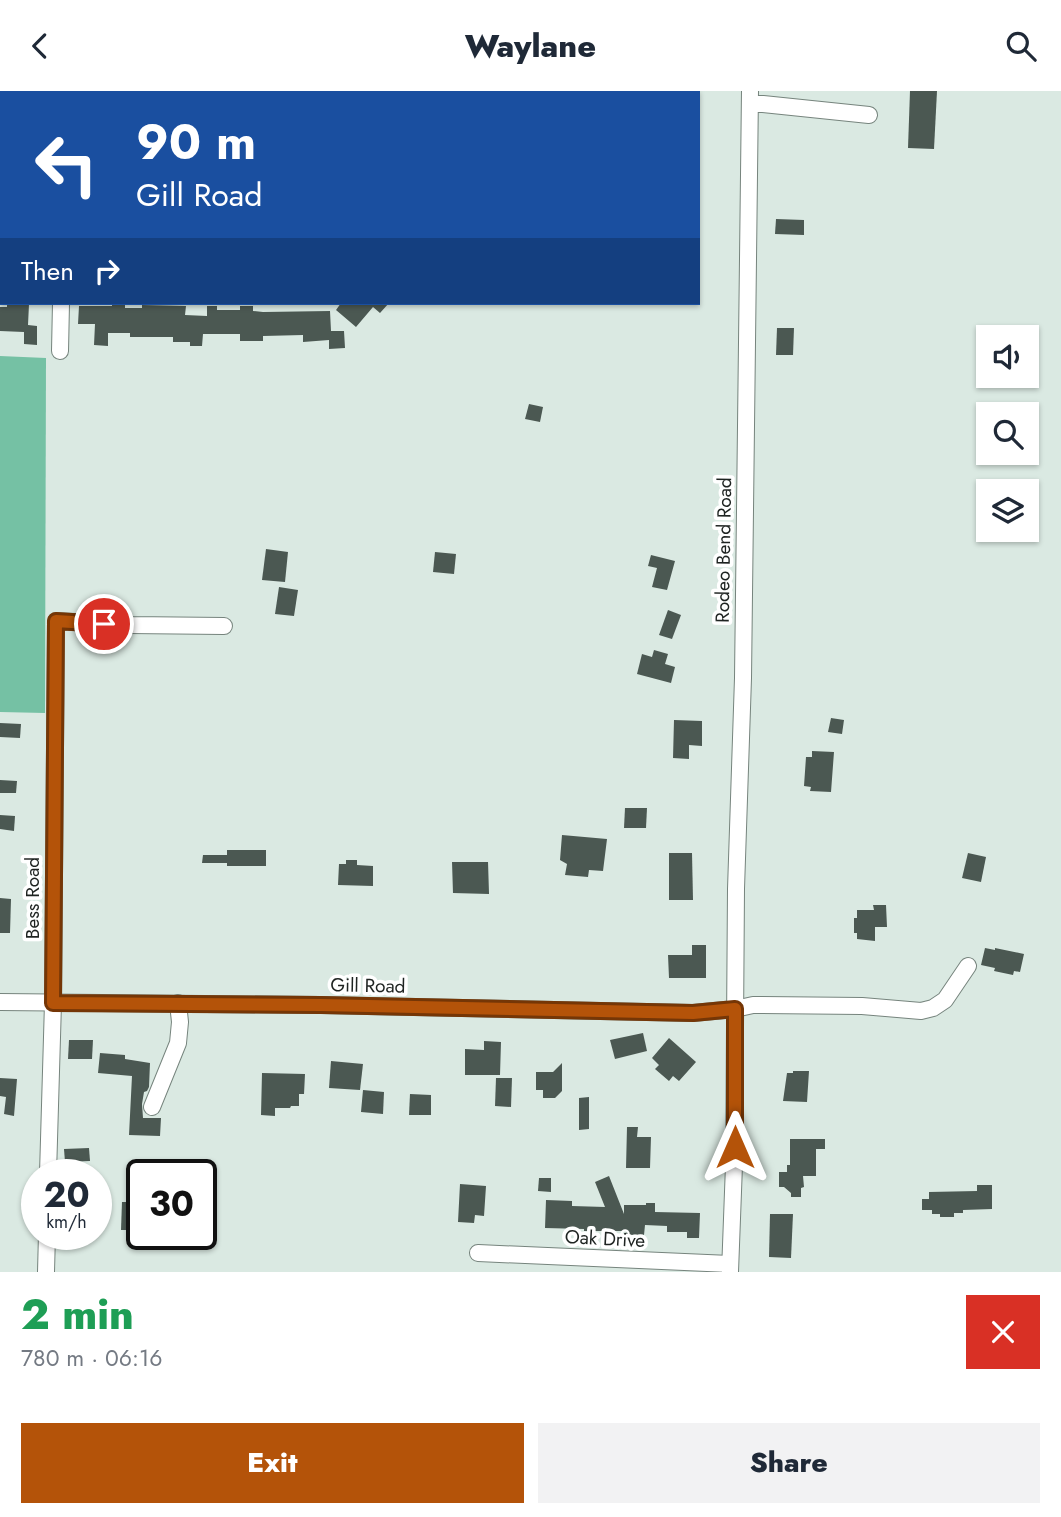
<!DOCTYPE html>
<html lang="en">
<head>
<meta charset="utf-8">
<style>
  :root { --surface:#fff; --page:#f2f2f3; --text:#1f2937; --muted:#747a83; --accent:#b45309 }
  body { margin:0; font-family:Jost,sans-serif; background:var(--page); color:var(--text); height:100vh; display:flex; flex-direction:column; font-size:26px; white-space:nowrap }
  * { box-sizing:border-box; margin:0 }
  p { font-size:23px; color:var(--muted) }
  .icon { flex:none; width:38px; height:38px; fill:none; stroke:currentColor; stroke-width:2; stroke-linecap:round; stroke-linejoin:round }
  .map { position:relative; height:1181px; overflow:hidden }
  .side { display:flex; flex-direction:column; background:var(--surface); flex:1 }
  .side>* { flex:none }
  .guide { position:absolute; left:0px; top:0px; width:700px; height:214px; box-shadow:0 2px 5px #0004; background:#1a4fa0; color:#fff; overflow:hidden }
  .buttons { position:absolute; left:976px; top:234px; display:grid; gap:14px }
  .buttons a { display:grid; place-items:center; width:63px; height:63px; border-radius:0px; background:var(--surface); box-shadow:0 2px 5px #0004; font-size:35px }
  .speed { position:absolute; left:21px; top:1068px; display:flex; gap:14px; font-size:35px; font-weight:700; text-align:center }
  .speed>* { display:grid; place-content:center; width:91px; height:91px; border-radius:50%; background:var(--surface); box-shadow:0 2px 5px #0004; line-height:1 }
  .speed small { font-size:18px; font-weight:400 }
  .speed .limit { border:4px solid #111; border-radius:10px; background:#fff; color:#111 }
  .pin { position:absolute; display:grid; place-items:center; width:60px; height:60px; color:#fff; margin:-30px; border:4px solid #fff; border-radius:50%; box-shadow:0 2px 7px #0007 }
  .me { position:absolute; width:77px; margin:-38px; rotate:0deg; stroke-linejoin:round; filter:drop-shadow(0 0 5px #0008) }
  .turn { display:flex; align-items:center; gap:24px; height:147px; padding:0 21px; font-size:32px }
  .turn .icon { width:91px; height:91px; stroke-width:2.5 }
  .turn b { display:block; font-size:49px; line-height:60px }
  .then { display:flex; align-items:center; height:66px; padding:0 21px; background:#0003; gap:14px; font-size:26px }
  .round { display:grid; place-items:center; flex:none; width:74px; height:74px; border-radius:0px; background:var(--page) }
  .summary { display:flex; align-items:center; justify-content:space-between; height:119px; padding:0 21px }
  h1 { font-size:42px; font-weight:800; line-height:52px; color:#1e9e55 }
  .primary-button { display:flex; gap:14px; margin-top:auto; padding:14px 21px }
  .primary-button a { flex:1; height:80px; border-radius:0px; background:var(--accent); color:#fff; font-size:28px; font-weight:800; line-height:80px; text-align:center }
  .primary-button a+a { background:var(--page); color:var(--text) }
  header { display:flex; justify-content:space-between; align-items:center; height:91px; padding:0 21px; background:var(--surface); font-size:32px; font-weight:800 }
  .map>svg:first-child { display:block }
</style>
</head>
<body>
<header><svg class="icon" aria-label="back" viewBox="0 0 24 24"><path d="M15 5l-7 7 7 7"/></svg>Waylane<svg class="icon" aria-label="search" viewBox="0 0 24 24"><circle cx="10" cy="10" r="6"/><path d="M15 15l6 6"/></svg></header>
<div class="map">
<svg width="1061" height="1181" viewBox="0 0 1061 1181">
  <rect width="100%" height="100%" fill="#dae9e2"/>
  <path fill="#75c1a4" d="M0,265L46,267L45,622L0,621Z"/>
  <g fill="#4b5852">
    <path d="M910,0H937L934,58L908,57Z"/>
    <path d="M776,128L804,129V144L775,143Z"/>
    <path d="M341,212H389L380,222L373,216L356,236L336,219Z"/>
    <path d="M7,213H29L28,234L37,235V254L24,253V241L0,240V216H7Z"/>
    <path d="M112,214H125V217H142V214L186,215L185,224L207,225V215H217V219H240V215H253V220L263,221L330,220L331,240H344L345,257L329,258V249L303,251V244L263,245V250H240V243H203L202,255H190V251H173V246H130V242H108V255L94,254L95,233H78L79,215H112Z"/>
    <path d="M777,237H794L793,264H776Z"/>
    <path d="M529,313L543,316L540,331L525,328Z"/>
    <path d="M266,458L288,461L285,491L262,489Z"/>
    <path d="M435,461L456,463L454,483L433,481Z"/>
    <path d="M651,464L675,470L667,499L652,496L657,477L648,475Z"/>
    <path d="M279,496L298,499L294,525L275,523Z"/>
    <path d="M668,519L681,524L672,548L659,544Z"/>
    <path d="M654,559L668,563L665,573L675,576L671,592L637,583L642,563L652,566Z"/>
    <path d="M831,627L844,629L842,643L828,641Z"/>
    <path d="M674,629L702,630V655L689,654V668L673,667Z"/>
    <path d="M0,632L21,633L20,647L0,646Z"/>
    <path d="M812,660L834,661L831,701L810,700L811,696L804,695L806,666H812Z"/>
    <path d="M0,689L17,690L16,702H0Z"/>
    <path d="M625,717H647L646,737H624Z"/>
    <path d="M0,724L15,725L14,740L0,738Z"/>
    <path d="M562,744L607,748L603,780L589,779L588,786L565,784L567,773L560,769Z"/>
    <path d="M227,759H266V775H227V772H202L203,764H227Z"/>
    <path d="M669,762H692L693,809H669Z"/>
    <path d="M968,762L986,766L981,791L962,787Z"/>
    <path d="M346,769H357V774L373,775V795L338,794L339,773H346Z"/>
    <path d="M452,771H488L489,803L453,802Z"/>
    <path d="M0,807L11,808L10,842H0Z"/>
    <path d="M873,814H886L887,836H875V850L857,848V842H854V827H857V819H874Z"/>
    <path d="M692,854H706V887H669L668,864H692Z"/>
    <path d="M985,857L995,859V857L1024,863L1020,881L1014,880L1013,884L994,880L995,877L981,874Z"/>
    <path d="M643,942L647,960L615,968L610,949Z"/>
    <path d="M669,947L696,971L679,990L673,985L669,990L655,978L659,974L652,967Z"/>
    <path d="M69,949H93L92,968H68Z"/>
    <path d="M484,950L501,951L500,984H465V958L484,959Z"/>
    <path d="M100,962L125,964V968L150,972L149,996L147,1000L144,1001L142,1013L143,1027H161L160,1045L129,1044L132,985L98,982Z"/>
    <path d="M331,970L363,973L360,999L329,997Z"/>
    <path d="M562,972V1000L555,1007H543V999H536V981H553Z"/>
    <path d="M793,980H809L807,1011L783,1010L787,982H793Z"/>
    <path d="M262,982L305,983L304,1003H299V1015H291L290,1017H275V1025L261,1024Z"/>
    <path d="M0,987L17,988L14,1025L4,1023L6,1006L0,1005Z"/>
    <path d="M496,987H512L511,1016L495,1015Z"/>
    <path d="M363,999L384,1001L383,1023L361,1021Z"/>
    <path d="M410,1003L431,1004V1024H409Z"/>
    <path d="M589,1006V1038L579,1039V1007Z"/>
    <path d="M627,1036H638L637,1046H651L650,1077H626Z"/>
    <path d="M790,1048H825V1058H816V1085H803L804,1096L801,1097V1106H791V1102L784,1096H779V1081H787V1074H790Z"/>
    <path d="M89,1057L90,1070L65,1071L64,1058Z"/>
    <path d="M609,1085L624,1123V1114H646V1112H655V1121L700,1122L699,1147H687V1141H667V1135L645,1134L644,1144H626L627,1140H584V1138L545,1137L546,1109L572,1110V1115L605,1116L595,1091Z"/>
    <path d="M539,1087H551V1101L538,1100Z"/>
    <path d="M460,1093L486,1095L484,1125L475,1124L474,1132L458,1131Z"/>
    <path d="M977,1094H992V1118L963,1119V1122H954V1126H940V1123H932V1119H922V1108H929V1101L977,1100Z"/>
    <path d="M122,1111H137L136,1139H121Z"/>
    <path d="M770,1123H793L791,1167L769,1166Z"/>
  </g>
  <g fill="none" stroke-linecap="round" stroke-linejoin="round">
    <g stroke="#76847d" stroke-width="18">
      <g id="minor">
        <path d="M180,2V0"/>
        <path d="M330,2V0"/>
        <path d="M750,13H763L869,24"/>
        <path d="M0,185H2"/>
        <path d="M60,260L61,212"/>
        <path d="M0,911L321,914L693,922L735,918L753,914L862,915L921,920L933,917L945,909L968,875"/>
        <path d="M152,1016L178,952L180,931L178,912"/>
        <path d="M48,1083L53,912L56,530L129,534L224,535"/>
        <path d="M478,1162L730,1173"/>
        <path d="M46,1181L47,1143"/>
        <path d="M730,1181L734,1074L736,798L743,587L750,0"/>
      </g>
    </g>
    <use href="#minor" stroke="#fff" stroke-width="16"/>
  </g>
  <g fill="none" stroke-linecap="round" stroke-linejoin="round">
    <g stroke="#753606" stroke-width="18">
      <path id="route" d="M104,533L56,530L53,912L321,914L693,922L735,918V1056"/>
    </g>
    <use href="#route" stroke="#b45309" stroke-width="12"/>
  </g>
  <g text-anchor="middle" stroke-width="7" stroke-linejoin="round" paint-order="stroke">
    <g font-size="19" fill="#1e2321" stroke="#fff">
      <text transform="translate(723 459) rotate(-89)" y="7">Rodeo Bend Road</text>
      <text transform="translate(32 807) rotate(-90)" y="7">Bess Road</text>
      <text transform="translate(368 894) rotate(1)" y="7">Gill Road</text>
      <text transform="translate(605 1147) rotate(3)" y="7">Oak Drive</text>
    </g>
  </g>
</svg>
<div class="buttons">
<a><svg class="icon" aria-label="sound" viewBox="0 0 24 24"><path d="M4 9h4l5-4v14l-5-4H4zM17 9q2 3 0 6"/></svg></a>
<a><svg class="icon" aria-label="search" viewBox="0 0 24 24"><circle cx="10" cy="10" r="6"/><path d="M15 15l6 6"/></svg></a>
<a><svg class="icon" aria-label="layers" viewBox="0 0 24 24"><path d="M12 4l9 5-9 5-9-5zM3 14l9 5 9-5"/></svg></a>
</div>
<div class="speed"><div>20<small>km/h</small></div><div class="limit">30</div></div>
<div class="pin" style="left:104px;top:533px;background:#d93025"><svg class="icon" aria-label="arrive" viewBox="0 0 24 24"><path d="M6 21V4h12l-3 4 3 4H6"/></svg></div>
<svg class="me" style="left:735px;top:1056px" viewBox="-20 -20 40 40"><path d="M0-17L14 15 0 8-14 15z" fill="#b45309" stroke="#fff" stroke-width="4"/></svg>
<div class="guide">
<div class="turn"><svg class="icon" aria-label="left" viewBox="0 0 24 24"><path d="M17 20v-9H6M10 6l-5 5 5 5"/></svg><div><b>90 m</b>Gill Road</div></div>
<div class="then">Then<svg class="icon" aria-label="right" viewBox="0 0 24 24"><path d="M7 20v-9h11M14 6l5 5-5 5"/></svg></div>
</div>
</div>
<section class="side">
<div class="summary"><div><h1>2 min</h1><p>780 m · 06:16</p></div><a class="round" style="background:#d93025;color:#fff"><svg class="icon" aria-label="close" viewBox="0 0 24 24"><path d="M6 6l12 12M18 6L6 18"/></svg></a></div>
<div class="primary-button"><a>Exit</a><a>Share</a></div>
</section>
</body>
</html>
